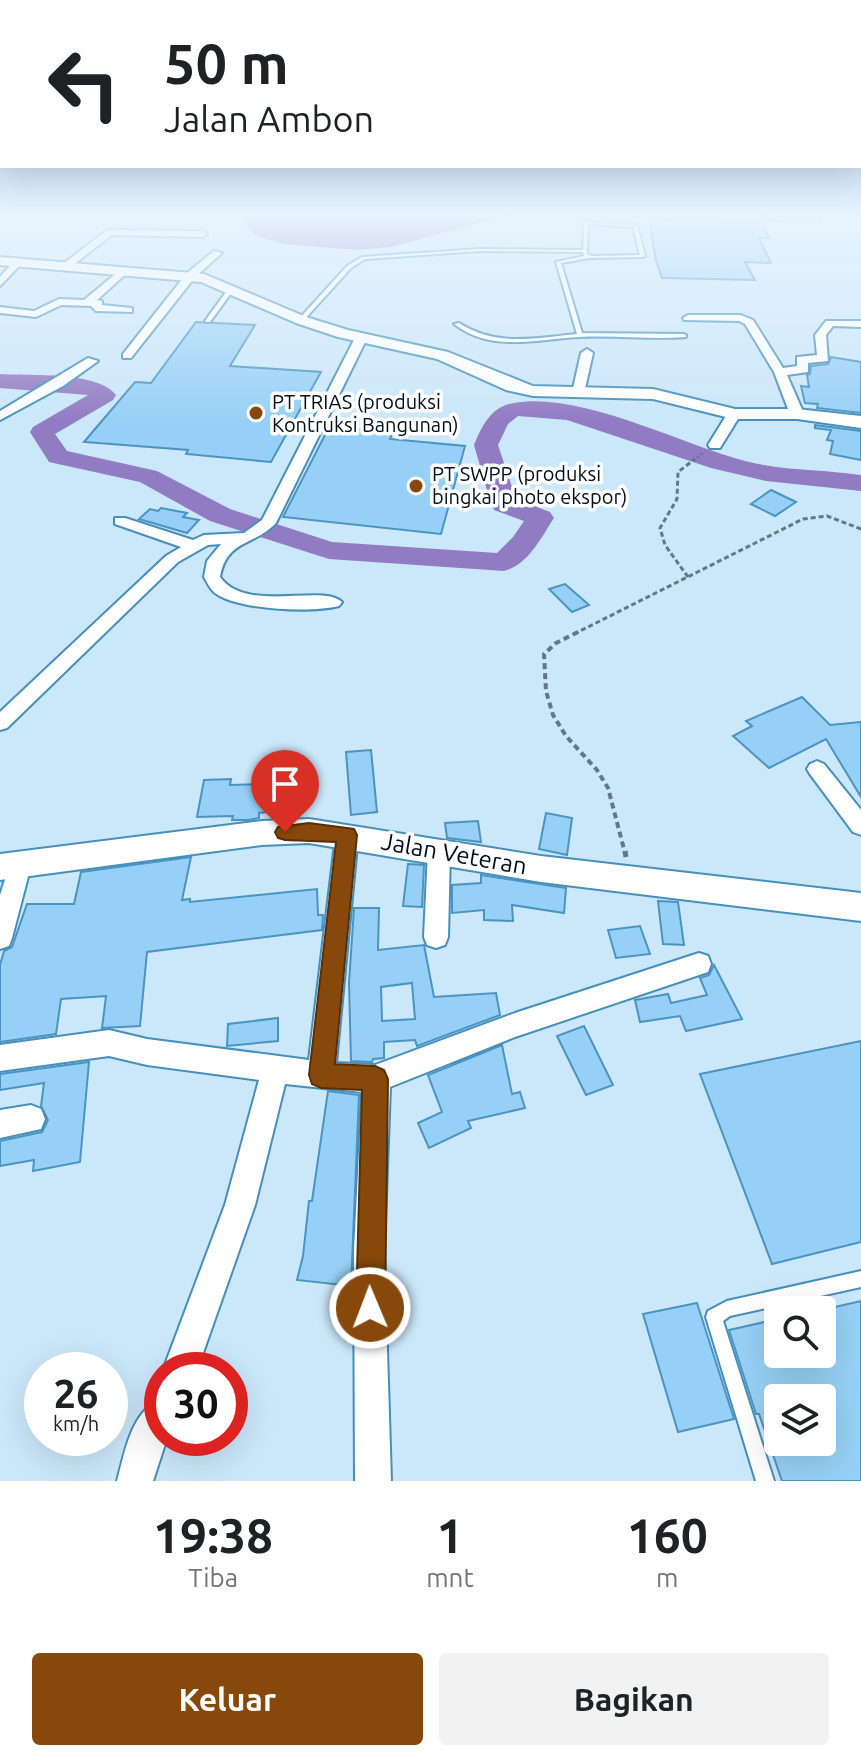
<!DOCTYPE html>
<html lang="id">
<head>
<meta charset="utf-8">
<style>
  :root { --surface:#fff; --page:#f2f2f2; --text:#202124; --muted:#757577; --accent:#87490b }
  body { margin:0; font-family:Ubuntu,sans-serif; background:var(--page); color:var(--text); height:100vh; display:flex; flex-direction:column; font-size:30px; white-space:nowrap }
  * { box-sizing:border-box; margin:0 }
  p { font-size:26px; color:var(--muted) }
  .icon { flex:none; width:44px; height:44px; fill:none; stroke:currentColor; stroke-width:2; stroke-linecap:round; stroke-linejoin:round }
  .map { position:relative; height:1481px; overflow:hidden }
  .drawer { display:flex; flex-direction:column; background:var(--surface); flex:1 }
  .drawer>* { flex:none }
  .banner { position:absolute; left:0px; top:0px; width:862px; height:168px; box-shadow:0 8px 32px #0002; background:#fff; color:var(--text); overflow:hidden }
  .controls { position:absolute; left:764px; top:1296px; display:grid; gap:16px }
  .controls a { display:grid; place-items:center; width:72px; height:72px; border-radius:8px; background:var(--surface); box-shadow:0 8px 32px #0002; font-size:40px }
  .speed { position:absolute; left:24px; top:1352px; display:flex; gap:16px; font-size:40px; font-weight:700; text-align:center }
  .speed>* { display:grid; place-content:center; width:104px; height:104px; border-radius:50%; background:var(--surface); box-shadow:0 8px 32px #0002; line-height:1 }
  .speed small { font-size:20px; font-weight:400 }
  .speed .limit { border:12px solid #d22; background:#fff; color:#111 }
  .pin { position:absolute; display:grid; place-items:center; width:68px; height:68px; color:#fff; margin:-82px -34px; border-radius:50% 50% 50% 0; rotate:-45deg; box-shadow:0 0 8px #0007 }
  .pin .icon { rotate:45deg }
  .me { position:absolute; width:88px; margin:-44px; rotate:359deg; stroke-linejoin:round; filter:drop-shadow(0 0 6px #0008) }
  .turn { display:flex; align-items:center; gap:28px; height:168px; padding:0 32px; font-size:36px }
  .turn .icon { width:104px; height:104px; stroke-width:2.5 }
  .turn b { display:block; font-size:56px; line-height:68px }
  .eta { display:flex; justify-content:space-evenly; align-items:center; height:136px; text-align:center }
  .eta b { font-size:48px; font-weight:700; line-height:56px }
  .cta { display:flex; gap:16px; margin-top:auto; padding:16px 32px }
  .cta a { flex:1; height:92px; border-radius:8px; background:var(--accent); color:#fff; font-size:32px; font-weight:700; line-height:92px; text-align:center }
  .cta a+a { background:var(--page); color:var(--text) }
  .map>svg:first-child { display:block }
</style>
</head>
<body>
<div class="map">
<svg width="861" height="1481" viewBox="0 0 861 1481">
  <rect width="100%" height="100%" fill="#cbe7fa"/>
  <path fill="#917bc2" d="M244,215H540L490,220L391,247L357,250L283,244L256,236L243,223Z"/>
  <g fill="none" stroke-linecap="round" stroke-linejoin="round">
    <path fill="#917bc2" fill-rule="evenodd" d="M0,374C29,376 98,371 116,395L113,400L55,434L67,451L157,471L230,509L332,542L497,553L513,537L524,521L494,510L491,504L474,445C482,426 491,406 514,403C580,391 680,444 745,461C784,471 822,469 861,475V491L766,481L711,468L567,420L518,416L508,424L498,445L516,499L550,512L554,518C541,538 528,565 504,571L329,559L210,521L140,482L49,462L30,432L33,427L88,395L0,388Z"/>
  </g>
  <g fill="#97d0f6" stroke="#4b94c1" stroke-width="2" fill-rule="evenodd">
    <path d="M649,219L761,223L769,238H759L771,263L745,262L755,280L662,278L656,261Z"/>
    <path d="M196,322L255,325L230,366L321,372L271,462L186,454L188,450L84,442L135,382L151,383Z"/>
    <path d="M831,357L861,362V413L817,408L818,404L805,403L801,386L809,387L807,375L810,374L811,366L828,364Z"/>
    <path d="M815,425L861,431V460L830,454L833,441L827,440L831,430L815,428Z"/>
    <path d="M329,427L393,432L390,439L465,446L441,534L283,517Z"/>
    <path d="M771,490L796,502L775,516L751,504Z"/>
    <path d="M161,508L187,513L183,517L199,520L187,533L139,519L150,509L158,511Z"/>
    <path d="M565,584L589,605L572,612L549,589Z"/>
    <path d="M802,697L830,725L861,722V797L826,739L769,768L733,736L752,726L746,721Z"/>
    <path d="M371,750L377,812L351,815L346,752Z"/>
    <path d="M289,778L291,809L259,813V818L249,820H232L233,816L197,817L204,780L231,779L230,785L265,784V781Z"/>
    <path d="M546,813L572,818L567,855L539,849Z"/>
    <path d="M478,821L481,842L447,838L445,823Z"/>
    <path d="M191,857L182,900L190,899V902L317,889L318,915H323L322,930L147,952L140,1026L102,1028L106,996L61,999L56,1034L0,1042V965L4,951L12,947L27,904H74L81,872Z"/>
    <path d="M408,864L424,865L422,907L403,906Z"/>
    <path d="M481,875L566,888L564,913L512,905L513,921L484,920V910L452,913V885L481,883Z"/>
    <path d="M658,901L678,902L684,945L663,944Z"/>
    <path d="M354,908H379L378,950L424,945L434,997L496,993L500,1015L417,1046L415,1040L384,1042V1058L373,1059L372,1062L351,1061L349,983ZM412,983L415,1019L382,1021L381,987Z"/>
    <path d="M640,926L650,954L616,958L608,930Z"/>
    <path d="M714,965L742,1019L686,1031L680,1016L640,1022L635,1000L668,994L671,1003L707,995L700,978L709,975Z"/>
    <path d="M278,1018V1041L227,1046L228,1024Z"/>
    <path d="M584,1026L613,1085L586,1095L557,1036Z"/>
    <path d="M861,1041V1242L772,1264L700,1074Z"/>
    <path d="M502,1045L512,1094L520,1092L525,1108L468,1121L471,1128L429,1148L418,1123L442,1112L428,1075Z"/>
    <path d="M89,1062L80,1162L33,1171L34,1160L0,1166V1141L42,1132L48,1120L41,1106L44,1083L0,1090V1074Z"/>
    <path d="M328,1091L359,1095L351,1286L297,1280L303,1256L309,1201H312Z"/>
    <path d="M861,1301V1481H782L759,1414H756L729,1330L778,1319V1354H822V1310ZM778,1398H822V1442H778Z"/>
    <path d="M697,1303L734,1419L678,1432L643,1314Z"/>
  </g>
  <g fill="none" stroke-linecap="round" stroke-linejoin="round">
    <g stroke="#468fbb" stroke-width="4">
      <g id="lane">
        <path d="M603,215L814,219L813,215H817L819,220L813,221Z"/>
        <path d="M584,222L637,225L645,256L643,257L590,258L561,263L582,333L684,334L686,335V337C651,340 615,335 580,337C537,339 491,353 454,324L459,323C496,347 535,338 577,334L556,262L584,256L583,252L479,251L365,259L351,268L303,321L298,320L347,266L362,257L479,249L583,250ZM588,224L633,227L640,255L592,256L587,254Z"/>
        <path d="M229,288L234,289L210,322H206L205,321Z"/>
        <path d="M861,1271V1287L730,1316L723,1321L774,1481H756L706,1317L708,1311L727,1301Z"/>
      </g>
    </g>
    <g stroke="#468fbb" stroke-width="4">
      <g id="street">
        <path d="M107,230L202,231L207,234L202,237L112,235L69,268H63V264Z"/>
        <path d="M214,251L222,253L195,277L131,358H123V354L187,273Z"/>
        <path d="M15,260L23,262L0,286V277Z"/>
        <path d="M124,267L128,272L97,300L102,301V305L132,308V312L96,311L91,306L61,305L36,317L0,313V307L34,311L59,299L84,300Z"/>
        <path d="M688,315H741L753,320L783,368L797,366V357L817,355L815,335L826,321H861V327L833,326L826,335L828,361L808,363V372L787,375L804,414L797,418L790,414L774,372L745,324L739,321L684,320L683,318Z"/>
        <path d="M361,335L367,338L276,523C253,547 227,539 220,577C246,614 322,583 342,602L339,606C312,613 237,610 215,593C210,589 207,582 204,577L207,561L221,544L208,545L178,562L7,728L0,730V712L166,556L181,547L115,524V518H125L193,540L204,535L244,533L262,520L355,338Z"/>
        <path d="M587,349L593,353L584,393L578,397L572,393L581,353Z"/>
        <path d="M88,358L98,361L63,386L0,420V411Z"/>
        <path d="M729,411L741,414L720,448H710L708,445Z"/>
        <path d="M817,761L824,764L861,810V835L853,832L810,774L807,769L810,764Z"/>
        <path d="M347,826L355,829L358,835L336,1063L375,1065L515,1013L699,953L708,956L711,964L708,972L515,1037L390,1087L384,1250L391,1481H355L354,1250L362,1092L285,1084L255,1205L197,1370H163L225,1205L259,1080L147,1065L109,1056L0,1071V1045L109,1030L147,1039L309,1060L336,835L339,829Z"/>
        <path d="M439,842L447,845L450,851L448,937L445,945L436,948L427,945L424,937L428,851L431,845Z"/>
        <path d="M20,856L28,858L31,865L12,938L9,946L0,949V895L12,858Z"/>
        <path d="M31,1105L41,1109L45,1119L41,1129L0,1138V1110Z"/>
        <path d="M162,1398V1438H167L153,1481H117C125,1452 131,1411 162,1398Z"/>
      </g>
    </g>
    <g stroke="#468fbb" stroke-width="4">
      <g id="secondary">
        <path d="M0,257L204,274L306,317L348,330L448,352L533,386L653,389L735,409H797L861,416V428L797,419H734L653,399L533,396L506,390L437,359L338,337L296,323L201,282L0,265Z"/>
        <path d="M309,819L541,856L861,893V921L541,882L309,843L262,845L0,880V854L262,821Z"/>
      </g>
    </g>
    <path stroke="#637787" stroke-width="2" stroke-dasharray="3 2" stroke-linecap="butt" d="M693,461L703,453"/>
    <g stroke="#637787" stroke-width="3" stroke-dasharray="5 3" stroke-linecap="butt">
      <path d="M688,577L665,545L660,528L677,499L678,472L695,459"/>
      <path d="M574,634L803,519L827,516L861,529"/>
    </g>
    <path stroke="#637787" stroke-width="4" stroke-dasharray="6 4" stroke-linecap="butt" d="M578,632L556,643L544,654L546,691L553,715L566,736L597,770L608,788L625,853"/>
    <path stroke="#637787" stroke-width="5" stroke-dasharray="8 5" stroke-linecap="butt" d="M625,851L626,857"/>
    <use href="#lane" fill="#fff" fill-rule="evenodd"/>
    <use href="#street" fill="#fff" fill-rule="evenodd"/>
    <use href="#secondary" fill="#fff" fill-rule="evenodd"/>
  </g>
  <linearGradient id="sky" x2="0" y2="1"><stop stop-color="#859dd9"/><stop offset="0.51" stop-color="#e8f4fd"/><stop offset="1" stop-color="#e8f4fd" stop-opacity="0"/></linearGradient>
  <rect width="861" height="422" fill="url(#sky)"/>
  <path fill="#87490b" stroke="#582f07" stroke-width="2" d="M309,823L354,829L357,835L335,1064L375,1066L384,1070L388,1079L385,1308L381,1318L370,1322L360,1318L356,1308L362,1090L321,1088L312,1084L309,1075L336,842L285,840L278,838L275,832L278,827Z"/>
  <g fill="#87490b" stroke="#fff" stroke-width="3">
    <circle cx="256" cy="413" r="8"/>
    <circle cx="416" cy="486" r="8"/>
  </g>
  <g text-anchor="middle" stroke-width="7" stroke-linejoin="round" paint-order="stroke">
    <g font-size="20" fill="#000d1a" stroke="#fff" text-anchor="start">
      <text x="272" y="409">PT TRIAS (produksi<tspan x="272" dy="23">Kontruksi Bangunan)</tspan></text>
      <text x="432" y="481">PT SWPP (produksi<tspan x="432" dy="23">bingkai photo ekspor)</tspan></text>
    </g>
    <g font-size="24" fill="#000d1a" stroke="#fff">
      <text transform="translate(454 854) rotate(10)" y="8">Jalan Veteran</text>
    </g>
  </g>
</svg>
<div class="controls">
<a><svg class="icon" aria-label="search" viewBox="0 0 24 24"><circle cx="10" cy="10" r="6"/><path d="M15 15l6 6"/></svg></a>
<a><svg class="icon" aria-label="layers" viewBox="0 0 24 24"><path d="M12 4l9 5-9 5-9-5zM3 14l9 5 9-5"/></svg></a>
</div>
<div class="speed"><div>26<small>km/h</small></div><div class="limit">30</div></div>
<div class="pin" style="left:285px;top:832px;background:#d93025"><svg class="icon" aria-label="arrive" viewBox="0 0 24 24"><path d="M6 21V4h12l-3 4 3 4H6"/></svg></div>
<svg class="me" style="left:370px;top:1308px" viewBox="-20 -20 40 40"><circle r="17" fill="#87490b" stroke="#fff" stroke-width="3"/><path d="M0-11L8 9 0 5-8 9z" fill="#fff"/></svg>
<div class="banner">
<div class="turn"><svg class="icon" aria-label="left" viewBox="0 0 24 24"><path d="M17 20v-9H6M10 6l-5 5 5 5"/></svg><div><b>50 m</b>Jalan Ambon</div></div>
</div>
</div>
<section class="drawer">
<div class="eta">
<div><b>19:38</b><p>Tiba</p></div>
<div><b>1</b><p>mnt</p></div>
<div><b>160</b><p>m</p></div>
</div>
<div class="cta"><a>Keluar</a><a>Bagikan</a></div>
</section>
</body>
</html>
